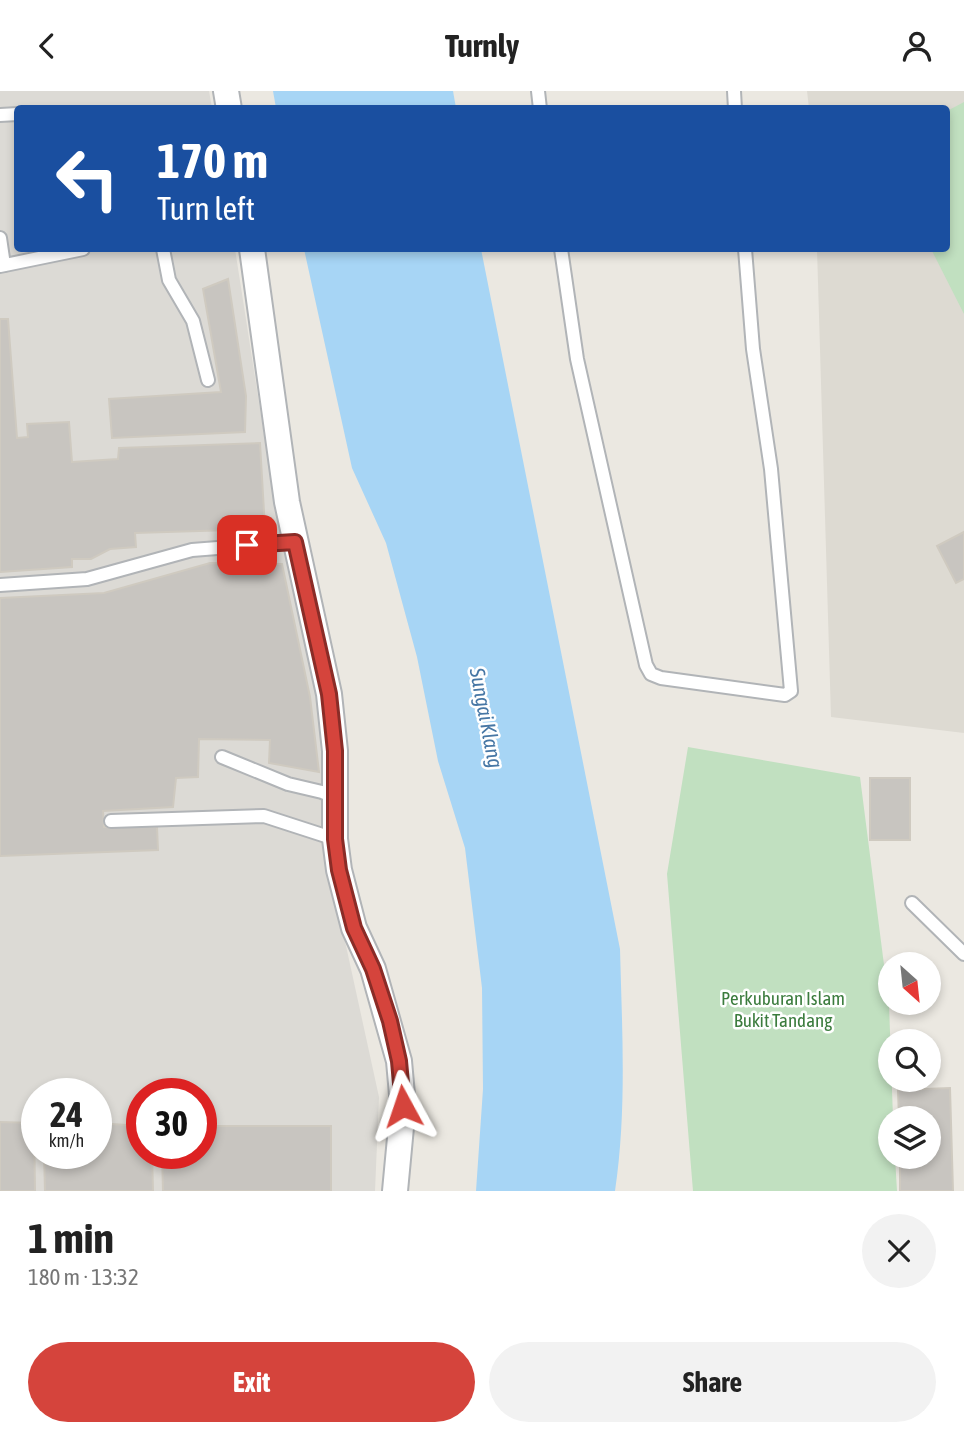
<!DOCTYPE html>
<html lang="en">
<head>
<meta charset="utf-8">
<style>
  :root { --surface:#fff; --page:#f2f2f2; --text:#222; --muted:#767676; --accent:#d5443c }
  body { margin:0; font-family:"Asap Condensed",sans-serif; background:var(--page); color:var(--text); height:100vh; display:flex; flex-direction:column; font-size:26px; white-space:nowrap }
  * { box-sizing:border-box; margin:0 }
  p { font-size:23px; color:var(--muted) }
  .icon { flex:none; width:38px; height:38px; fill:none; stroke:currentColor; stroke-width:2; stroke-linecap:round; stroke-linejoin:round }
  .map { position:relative; height:1100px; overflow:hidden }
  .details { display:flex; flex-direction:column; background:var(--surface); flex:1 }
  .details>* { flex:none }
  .guide { position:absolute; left:14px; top:14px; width:936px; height:147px; border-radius:7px; box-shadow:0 4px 10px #0003; background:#1a4fa0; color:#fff; overflow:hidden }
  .needle { width:46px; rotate:153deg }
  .buttons { position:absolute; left:878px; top:861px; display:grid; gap:14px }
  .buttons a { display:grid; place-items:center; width:63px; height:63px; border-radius:50%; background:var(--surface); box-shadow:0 4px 10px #0003; font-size:35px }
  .speed { position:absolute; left:21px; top:987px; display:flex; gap:14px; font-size:35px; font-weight:700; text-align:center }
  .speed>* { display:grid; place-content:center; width:91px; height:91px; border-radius:50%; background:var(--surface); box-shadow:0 4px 10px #0003; line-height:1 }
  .speed small { font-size:18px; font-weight:400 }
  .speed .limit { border:10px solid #d22; background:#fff; color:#111 }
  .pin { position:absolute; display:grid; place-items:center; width:60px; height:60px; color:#fff; margin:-30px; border-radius:14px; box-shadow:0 4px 10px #0006 }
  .me { position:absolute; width:77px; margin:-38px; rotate:355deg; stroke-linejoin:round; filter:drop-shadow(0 0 5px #0008) }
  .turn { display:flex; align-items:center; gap:24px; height:147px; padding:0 28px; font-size:32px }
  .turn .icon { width:91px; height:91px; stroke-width:2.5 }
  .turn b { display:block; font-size:49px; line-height:60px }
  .round { display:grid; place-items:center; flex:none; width:74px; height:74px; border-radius:37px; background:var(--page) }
  .overview { display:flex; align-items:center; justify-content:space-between; height:119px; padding:0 28px }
  h1 { font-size:42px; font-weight:700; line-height:52px }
  .cta { display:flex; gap:14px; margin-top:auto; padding:14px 28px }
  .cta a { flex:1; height:80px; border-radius:42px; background:var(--accent); color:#fff; font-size:28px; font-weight:700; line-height:80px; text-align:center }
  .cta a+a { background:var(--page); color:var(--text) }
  header { display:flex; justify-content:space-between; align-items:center; height:91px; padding:0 28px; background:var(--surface); font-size:32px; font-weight:700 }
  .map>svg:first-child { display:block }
</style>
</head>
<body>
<header><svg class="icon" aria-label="back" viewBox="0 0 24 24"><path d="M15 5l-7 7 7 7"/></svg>Turnly<svg class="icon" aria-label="person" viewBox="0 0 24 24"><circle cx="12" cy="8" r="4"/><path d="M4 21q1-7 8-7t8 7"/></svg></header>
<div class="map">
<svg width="964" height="1100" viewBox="0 0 964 1100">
  <rect width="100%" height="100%" fill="#ebe8e1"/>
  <path fill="#dcdad5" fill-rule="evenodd" d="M0,0H209L212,17L18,18V158H235L275,414L319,604L324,754L379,1006L375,1100H0ZM37,1003H96V1062H37ZM142,1003H201V1062H142Z"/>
  <path fill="#dddad2" d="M807,0H964V642L831,626L817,158H947V18L809,17Z"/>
  <g fill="#c1e0c0">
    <path d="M964,11V223L931,158H947V20Z"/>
    <path d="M688,656L860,686L889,913L893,1027H891V1066H895L897,1100H693L667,783Z"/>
  </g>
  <g fill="#a7d5f5">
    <path d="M273,0H453L456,17H276Z"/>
    <path d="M304,158H481L620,858C622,938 627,1020 615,1100H476L483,998L482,897L465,757L438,670L417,566L386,452L352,377Z"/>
  </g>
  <g fill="#c8c5c0" stroke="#cfcac0" stroke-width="2">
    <path d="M228,188L246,305L245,341L112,347L109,308L221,301L203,198Z"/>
    <path d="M0,228H8L17,347L28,346L27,333L69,331L72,371L118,368L119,357L260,352L265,438L135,442L136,456L110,458L91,468H72V476L0,481Z"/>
    <path d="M964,441V488L956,492L937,455Z"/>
    <path d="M210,472L282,473L310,606L319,681L269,672L270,649L199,648L198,686L176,687L173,716L103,720L104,736H157L158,759L0,765V507L104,502Z"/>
    <rect x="870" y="687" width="40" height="62"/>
    <path d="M950,997L953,1100H900V1066H929V1027H899L898,999Z"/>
    <path d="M0,1031L34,1032L35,1100H0Z"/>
    <path d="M96,1032L142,1035V1062H152L153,1100H45L44,1062H96Z"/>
    <path d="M201,1035H331V1100H163L162,1062H201Z"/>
  </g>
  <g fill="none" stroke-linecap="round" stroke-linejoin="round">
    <g stroke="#b1b4b7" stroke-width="16">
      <g id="service">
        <path d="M538,0L540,18"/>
        <path d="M734,0L735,18"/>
        <path d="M0,24L18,23"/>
        <path d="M0,147L4,174"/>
        <path d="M163,158L169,189L193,230L208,289"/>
        <path d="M561,158L577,268L646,574L651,583L661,587L785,604L791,600L771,378L753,258L745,158"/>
        <path d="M0,175L83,158"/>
        <path d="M0,494L87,488L192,459L295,451"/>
        <path d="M222,666L288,693L322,701L334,706"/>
        <path d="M111,730L264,725L335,748"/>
        <path d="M912,812L964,863"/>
      </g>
    </g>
    <g stroke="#b1b4b7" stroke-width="28">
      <g id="minor">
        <path d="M226,0L229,18"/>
        <path d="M252,158L287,411L329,603L335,660V748L339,779L354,837L373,878L399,970L403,1015L395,1100"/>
      </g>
    </g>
    <use href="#service" stroke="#fff" stroke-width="12"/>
    <use href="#minor" stroke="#fff" stroke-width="24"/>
  </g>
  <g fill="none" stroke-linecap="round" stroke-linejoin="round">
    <g stroke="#8a2c27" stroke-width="18">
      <path id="route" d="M247,454L295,451L329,603L335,660V748L339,779L354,837L373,878L390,930L399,970L403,1015"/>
    </g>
    <use href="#route" stroke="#d5443c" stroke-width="12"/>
  </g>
  <g text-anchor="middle" stroke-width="5" stroke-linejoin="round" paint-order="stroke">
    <g font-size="19" fill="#3c7c3e" stroke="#fff">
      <text x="783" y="914">Perkuburan Islam<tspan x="783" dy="22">Bukit Tandang</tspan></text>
    </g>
    <g font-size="21" font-style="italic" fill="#4777a5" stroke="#fff">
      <text transform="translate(486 627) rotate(79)" y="7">Sungai Klang</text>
    </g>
  </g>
</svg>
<div class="buttons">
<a><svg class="needle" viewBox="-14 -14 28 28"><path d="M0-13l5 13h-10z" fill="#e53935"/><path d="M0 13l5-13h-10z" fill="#767676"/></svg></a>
<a><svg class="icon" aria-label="search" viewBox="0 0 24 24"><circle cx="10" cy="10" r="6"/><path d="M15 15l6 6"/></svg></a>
<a><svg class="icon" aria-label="layers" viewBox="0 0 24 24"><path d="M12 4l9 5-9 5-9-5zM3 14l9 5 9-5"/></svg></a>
</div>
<div class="speed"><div>24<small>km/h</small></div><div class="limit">30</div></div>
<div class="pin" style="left:247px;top:454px;background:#d93025"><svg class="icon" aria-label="arrive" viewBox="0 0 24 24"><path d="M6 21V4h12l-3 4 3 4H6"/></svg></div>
<svg class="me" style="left:403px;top:1015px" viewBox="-20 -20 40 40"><path d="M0-17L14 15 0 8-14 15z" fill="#d5443c" stroke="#fff" stroke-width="4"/></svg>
<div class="guide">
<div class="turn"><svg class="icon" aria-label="left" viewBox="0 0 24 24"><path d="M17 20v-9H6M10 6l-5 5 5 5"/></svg><div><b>170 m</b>Turn left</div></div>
</div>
</div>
<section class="details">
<div class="overview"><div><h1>1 min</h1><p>180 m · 13:32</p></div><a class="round"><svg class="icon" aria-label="close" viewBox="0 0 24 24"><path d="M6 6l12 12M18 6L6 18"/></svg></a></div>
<div class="cta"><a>Exit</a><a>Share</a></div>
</section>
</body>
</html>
